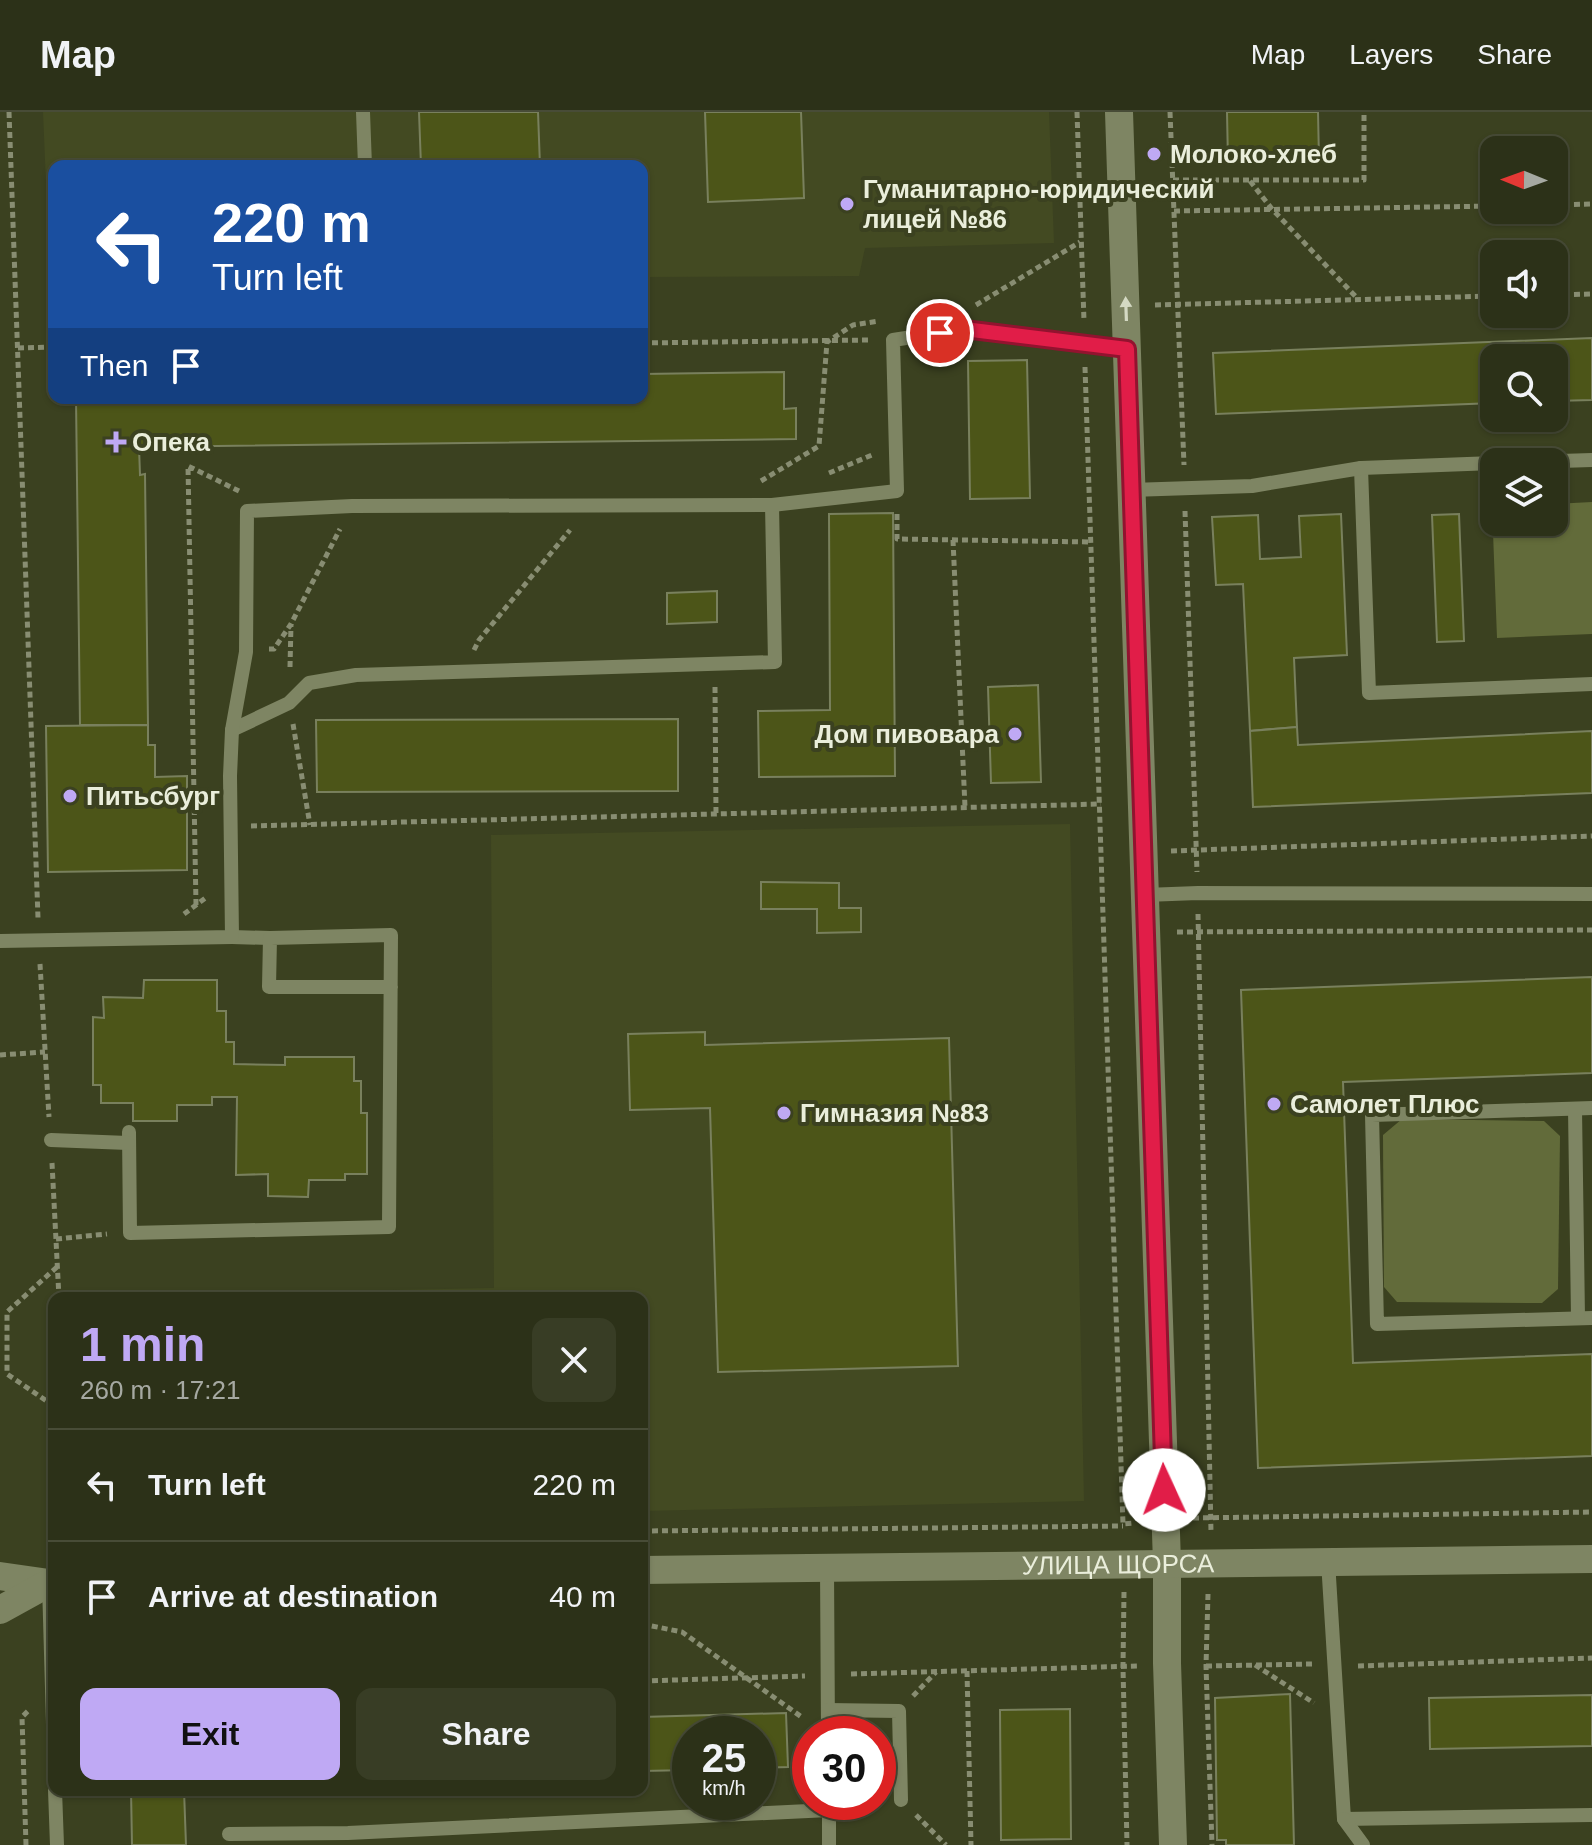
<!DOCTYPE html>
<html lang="en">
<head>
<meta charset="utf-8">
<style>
  :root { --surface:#2c3118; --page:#383d25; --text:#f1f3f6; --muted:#a6a9a2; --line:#484c37; --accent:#bfa9f4 }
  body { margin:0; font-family:Arial,sans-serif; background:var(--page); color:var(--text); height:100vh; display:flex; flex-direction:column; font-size:30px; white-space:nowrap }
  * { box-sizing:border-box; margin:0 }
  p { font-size:26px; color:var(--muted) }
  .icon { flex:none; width:44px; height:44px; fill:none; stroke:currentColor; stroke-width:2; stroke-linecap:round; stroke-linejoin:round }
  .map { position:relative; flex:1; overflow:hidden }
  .details { position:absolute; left:48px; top:1180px; width:600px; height:504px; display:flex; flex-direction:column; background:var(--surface); border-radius:16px; box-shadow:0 2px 6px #0004,0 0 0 2px var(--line) }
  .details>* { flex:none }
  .hud { position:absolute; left:48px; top:48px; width:600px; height:244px; border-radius:16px; box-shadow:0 2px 6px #0004,0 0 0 2px var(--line); background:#1a4fa0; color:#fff; overflow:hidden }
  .needle { width:52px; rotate:271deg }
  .controls { position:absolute; left:1480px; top:24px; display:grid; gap:16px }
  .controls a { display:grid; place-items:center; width:88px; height:88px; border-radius:16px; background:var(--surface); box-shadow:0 2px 6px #0004,0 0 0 2px var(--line); font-size:40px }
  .speed { position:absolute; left:672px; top:1604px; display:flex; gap:16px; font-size:40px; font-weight:700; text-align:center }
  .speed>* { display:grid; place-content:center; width:104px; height:104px; border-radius:50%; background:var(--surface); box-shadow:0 2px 6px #0004,0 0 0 2px var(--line); line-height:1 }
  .speed small { font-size:20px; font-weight:400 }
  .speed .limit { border:12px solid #d22; background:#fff; color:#111 }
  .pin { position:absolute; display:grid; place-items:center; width:68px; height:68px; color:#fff; margin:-34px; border:4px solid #fff; border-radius:50%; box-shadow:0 2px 8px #0007 }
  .me { position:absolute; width:88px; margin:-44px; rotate:358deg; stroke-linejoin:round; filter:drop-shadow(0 0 6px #0008) }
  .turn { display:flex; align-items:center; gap:28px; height:168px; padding:0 32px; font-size:36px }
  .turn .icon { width:104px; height:104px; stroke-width:2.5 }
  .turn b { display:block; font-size:56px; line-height:68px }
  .then { display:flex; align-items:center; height:76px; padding:0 32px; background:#0003; gap:16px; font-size:30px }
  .round { display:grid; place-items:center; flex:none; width:84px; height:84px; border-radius:16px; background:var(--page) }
  .headline { display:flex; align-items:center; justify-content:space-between; height:136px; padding:0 32px }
  h1 { font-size:48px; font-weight:700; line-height:60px; color:var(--accent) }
  .action { display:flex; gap:16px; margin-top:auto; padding:16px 32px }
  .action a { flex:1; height:92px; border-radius:16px; background:var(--accent); color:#111; font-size:32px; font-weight:700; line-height:92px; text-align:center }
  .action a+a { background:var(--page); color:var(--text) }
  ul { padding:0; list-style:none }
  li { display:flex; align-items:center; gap:24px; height:112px; padding:0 32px; border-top:2px solid var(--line) }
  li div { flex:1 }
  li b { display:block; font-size:30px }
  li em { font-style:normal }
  header { display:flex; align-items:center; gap:48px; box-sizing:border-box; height:112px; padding:0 40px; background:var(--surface); border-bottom:2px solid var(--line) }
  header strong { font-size:38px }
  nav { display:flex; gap:44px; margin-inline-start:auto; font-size:28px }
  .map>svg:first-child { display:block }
</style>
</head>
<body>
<header>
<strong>Map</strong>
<nav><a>Map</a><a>Layers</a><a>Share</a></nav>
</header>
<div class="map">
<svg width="1592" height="1733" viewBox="0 0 1592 1733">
  <rect width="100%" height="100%" fill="#3b4120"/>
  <g fill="#434a22">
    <path d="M43,0H1049L1054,131L865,136L859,164L642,165V54H54V167H50Z"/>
    <path d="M1070,712L1084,1389L642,1399V1186H91V1184L494,1176L491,723Z"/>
  </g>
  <g fill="#626b3a">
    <path d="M1592,390V522L1497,526L1492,394L1494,410H1554V392Z"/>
    <path d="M1402,1007L1544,1009L1560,1024L1558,1177L1542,1191L1397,1190L1384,1175L1383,1023Z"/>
  </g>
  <g fill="#4c5518" stroke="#79805d" stroke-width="2">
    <path d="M419,0H538L540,54H421Z"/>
    <path d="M705,0H801L804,86L708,90Z"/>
    <path d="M1227,0H1318L1319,48L1228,50Z"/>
    <path d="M1592,226V288L1554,289V246H1494V291L1216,302L1213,241Z"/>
    <path d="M1027,248L1030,386L970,387L968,249Z"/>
    <path d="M784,260V297L796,296V327L139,335L140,363L145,362L148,613H80L76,286H642V262Z"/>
    <path d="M893,401L895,664L759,665L758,599L830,598L829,402Z"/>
    <path d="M1341,402L1347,543L1294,546L1297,615L1250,619L1243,472L1216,473L1212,405L1258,403L1260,447L1301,445L1299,404Z"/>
    <path d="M1459,402L1464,529L1437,530L1432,403Z"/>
    <path d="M717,479V510L667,512V481Z"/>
    <path d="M1038,573L1041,670L991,671L988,575Z"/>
    <path d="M678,607V679L317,680L316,608Z"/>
    <path d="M148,613V633H155V665L187,664V758L48,760L46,614Z"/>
    <path d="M1297,615L1298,633L1592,619V681L1253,695L1250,619Z"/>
    <path d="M761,770L839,771V796H861V820L817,821V797H761Z"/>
    <path d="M1592,865V961L1343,970L1353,1251L1592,1242V1344L1258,1356L1241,878Z"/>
    <path d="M144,868H217V899H226V930H234V952L285,953V945H354V969H361V1001H367V1062H345V1068H309L308,1085L268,1084V1062L236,1063L237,985H212V993H177V1009H133V991H101V973H93V905L104,906L103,885L143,886Z"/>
    <path d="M705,920V933L949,926L958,1254L718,1260L710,996L630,998L628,922Z"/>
    <path d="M1290,1582L1294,1733H1226V1728H1217L1215,1586Z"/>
    <path d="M1592,1583V1634L1430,1637L1429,1586Z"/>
    <path d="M1070,1597L1071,1727L1001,1728L1000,1598Z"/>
    <path d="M786,1601L788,1655L758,1656V1622H690V1658L642,1659V1605Z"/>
    <path d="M131,1678H184L186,1733H132Z"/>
  </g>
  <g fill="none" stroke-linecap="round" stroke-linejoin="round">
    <g stroke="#888d72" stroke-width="5" stroke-dasharray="6 4" stroke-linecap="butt">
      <path d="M9,0L38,806"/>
      <path d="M1077,0L1084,209"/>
      <path d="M1170,0L1184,353"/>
      <path d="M1173,68H1364V0"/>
      <path d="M1250,69L1272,97L1358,187"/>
      <path d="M1554,93L1592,92"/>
      <path d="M1174,99L1494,94"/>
      <path d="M1554,183L1592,182"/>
      <path d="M976,193L1080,130"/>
      <path d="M1155,193L1494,184"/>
      <path d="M642,231L869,228"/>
      <path d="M18,236L54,235"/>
      <path d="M1085,255L1123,1412L1135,1411"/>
      <path d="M829,361L872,343"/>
      <path d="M761,369L819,334L827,230L853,213L879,209"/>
      <path d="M1185,399L1197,760"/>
      <path d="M897,402V427L1092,430"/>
      <path d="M953,428L965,695"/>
      <path d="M269,537H274L291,512L340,417"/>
      <path d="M474,538L479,528L570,418"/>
      <path d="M290,555L291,512"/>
      <path d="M715,575L716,702"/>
      <path d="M293,612L310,713"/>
      <path d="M251,714L1101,692"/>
      <path d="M1171,739L1592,724"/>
      <path d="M196,793L188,354L239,379"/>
      <path d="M184,802L208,784"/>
      <path d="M1198,802L1211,1420"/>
      <path d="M1177,820L1592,818"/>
      <path d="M40,852L49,1005"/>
      <path d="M0,943L45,940"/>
      <path d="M52,1051L59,1186"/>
      <path d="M56,1127L107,1122"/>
      <path d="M54,1294L7,1262V1200L58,1154"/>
      <path d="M1193,1406L1592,1400"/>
      <path d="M642,1419L1123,1414"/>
      <path d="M1124,1480L1123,1555L1127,1733"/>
      <path d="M1208,1482L1206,1554L1212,1733"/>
      <path d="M642,1512L682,1520L803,1606"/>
      <path d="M1255,1553L1314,1591"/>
      <path d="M1206,1554L1312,1552"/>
      <path d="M1358,1554L1592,1546"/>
      <path d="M967,1559L971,1733"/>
      <path d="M851,1562L1137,1554"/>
      <path d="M642,1569L805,1564"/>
      <path d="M913,1584L936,1560"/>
      <path d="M802,1678L803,1628"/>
      <path d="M916,1703L946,1733"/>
      <path d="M26,1733L22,1605L29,1598"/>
    </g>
    <g stroke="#7e8563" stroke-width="14">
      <path d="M363,0L365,54"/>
      <path d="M1528,350L1592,348"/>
      <path d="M1361,356L1369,581L1592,572"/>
      <path d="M1131,378L1252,374L1361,356L1494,351"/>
      <path d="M232,618L289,591L309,571L356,563L775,550L772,393"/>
      <path d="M1145,783L1198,781L1592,782"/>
      <path d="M232,825L270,826"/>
      <path d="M0,829L232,825L230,664L232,618L246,540L247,399L352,394L772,393L897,379L893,228L964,217L1127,237"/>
      <path d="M1592,996L1372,1003L1377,1212L1592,1206"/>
      <path d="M1575,997L1578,1206"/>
      <path d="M129,1020L130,1121L389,1115L391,823L270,826L269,875H391"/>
      <path d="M51,1028L128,1031"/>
      <path d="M1328,1449L1344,1707L1592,1703"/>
      <path d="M827,1456L828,1622"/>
      <path d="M49,1471L54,1647"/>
      <path d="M828,1598L899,1599L901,1688"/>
      <path d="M55,1678L57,1733"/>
      <path d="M829,1690V1733"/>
      <path d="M1344,1707L1363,1733"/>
      <path d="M229,1722L348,1721L829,1698"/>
    </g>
    <g stroke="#7e8563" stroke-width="28">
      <path d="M1119,0L1167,1451V1551L1173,1733"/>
      <path id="s1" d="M642,1458L1592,1447"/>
      <path d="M0,1464L49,1471"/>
      <path d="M0,1498L49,1471H54"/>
    </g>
  </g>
  <defs><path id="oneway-solid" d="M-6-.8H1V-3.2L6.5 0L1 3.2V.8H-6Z" transform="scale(2)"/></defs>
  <use fill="#d4d9c3" href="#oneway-solid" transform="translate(1126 197) rotate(-92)"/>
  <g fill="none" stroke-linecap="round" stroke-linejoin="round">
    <g stroke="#92132f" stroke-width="20">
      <path id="route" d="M940,221L964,217L1127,237L1164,1378"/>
    </g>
    <use href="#route" stroke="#e11d48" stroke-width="14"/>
  </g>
  <g fill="#bfa9f4" stroke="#3b4120" stroke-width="3">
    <circle cx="1154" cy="42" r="8"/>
    <circle cx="847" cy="92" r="8"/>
    <path d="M112 318h8v8h8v8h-8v8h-8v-8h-8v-8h8z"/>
    <circle cx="1015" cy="622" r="8"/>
    <circle cx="70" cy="684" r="8"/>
    <circle cx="1274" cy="992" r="8"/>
    <circle cx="784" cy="1001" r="8"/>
  </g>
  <g text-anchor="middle" stroke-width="8" stroke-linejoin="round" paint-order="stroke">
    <g font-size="26" font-weight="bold" fill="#eaeedb" stroke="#3b4120" text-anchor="start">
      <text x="1170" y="51">Молоко-хлеб</text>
      <text x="863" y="86">Гуманитарно-юридический<tspan x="863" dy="30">лицей №86</tspan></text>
      <text x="132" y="339">Опека</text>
      <text x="999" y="631" text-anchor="end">Дом пивовара</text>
      <text x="86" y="693">Питьсбург</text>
      <text x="1290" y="1001">Самолет Плюс</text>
      <text x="800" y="1010">Гимназия №83</text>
    </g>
    <g font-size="26" fill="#eaeedb" stroke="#3b4120">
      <text dy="9" stroke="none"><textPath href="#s1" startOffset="476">УЛИЦА ЩОРСА</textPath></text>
    </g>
  </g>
</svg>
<div class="controls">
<a><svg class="needle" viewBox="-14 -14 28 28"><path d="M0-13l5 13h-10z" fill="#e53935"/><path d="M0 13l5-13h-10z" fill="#a6a9a2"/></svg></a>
<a><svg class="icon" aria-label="sound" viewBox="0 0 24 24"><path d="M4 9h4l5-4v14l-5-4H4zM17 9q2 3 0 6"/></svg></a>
<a><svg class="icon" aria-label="search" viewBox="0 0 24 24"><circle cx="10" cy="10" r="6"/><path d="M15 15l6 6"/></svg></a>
<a><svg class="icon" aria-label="layers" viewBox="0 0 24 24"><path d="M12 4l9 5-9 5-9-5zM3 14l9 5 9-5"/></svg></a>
</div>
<div class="speed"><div>25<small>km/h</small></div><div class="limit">30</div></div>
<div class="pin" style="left:940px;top:221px;background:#d93025"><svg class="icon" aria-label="arrive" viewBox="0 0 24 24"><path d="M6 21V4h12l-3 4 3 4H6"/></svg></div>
<svg class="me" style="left:1164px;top:1378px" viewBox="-20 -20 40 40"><circle r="19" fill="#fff"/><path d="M0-13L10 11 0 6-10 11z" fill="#e11d48"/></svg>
<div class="hud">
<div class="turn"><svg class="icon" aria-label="left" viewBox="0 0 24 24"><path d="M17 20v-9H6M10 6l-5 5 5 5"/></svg><div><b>220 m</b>Turn left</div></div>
<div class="then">Then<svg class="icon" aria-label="arrive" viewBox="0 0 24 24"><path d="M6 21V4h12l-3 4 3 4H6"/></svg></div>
</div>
<section class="details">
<div class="headline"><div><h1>1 min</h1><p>260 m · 17:21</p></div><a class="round"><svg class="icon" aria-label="close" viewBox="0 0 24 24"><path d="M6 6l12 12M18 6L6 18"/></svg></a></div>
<ul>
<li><svg class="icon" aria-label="left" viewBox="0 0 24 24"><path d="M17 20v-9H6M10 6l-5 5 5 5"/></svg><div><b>Turn left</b></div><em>220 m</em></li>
<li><svg class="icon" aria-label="arrive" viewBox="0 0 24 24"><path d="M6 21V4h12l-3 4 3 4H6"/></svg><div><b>Arrive at destination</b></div><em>40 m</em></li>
</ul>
<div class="action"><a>Exit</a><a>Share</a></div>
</section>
</div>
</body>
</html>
